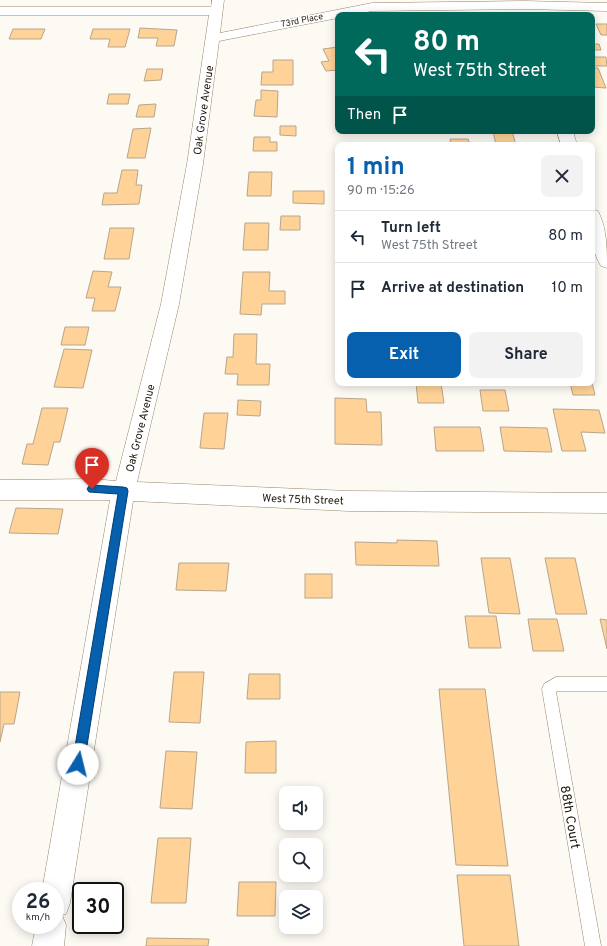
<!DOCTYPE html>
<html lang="en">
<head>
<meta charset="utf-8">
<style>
  :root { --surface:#fff; --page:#f2f2f3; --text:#1f2937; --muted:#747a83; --line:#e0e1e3; --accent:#0660ad }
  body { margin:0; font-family:Overpass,sans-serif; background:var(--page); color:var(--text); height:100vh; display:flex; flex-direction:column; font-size:15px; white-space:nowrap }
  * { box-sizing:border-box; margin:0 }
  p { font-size:13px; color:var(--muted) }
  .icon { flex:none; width:22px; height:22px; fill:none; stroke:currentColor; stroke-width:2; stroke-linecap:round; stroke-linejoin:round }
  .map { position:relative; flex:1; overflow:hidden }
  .sheet { position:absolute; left:335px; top:142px; width:260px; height:244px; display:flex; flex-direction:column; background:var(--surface); border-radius:8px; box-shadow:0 2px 10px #0003 }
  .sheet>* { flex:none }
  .banner { position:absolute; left:335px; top:12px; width:260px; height:122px; border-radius:8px; box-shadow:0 2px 10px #0003; background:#00695c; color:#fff; overflow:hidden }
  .tools { position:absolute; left:279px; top:786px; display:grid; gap:8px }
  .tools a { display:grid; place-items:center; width:44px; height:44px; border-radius:8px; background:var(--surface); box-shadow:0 2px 10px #0003; font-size:20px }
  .speed { position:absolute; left:12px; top:882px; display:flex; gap:8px; font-size:20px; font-weight:700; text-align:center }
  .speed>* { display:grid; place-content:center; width:52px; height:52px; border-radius:50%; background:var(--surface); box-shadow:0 2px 10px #0003; line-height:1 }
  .speed small { font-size:10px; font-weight:400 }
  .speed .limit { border:2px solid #111; border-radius:6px; background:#fff; color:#111 }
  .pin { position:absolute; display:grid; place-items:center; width:34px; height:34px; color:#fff; margin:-41px -17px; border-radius:50% 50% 50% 0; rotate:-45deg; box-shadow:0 0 4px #0007 }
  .pin .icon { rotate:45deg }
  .me { position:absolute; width:44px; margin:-22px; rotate:9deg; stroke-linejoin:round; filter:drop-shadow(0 0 3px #0008) }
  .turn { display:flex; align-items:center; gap:14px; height:84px; padding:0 12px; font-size:18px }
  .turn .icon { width:52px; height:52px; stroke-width:2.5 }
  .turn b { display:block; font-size:28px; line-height:34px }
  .then { display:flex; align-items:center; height:38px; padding:0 12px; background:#0003; gap:8px; font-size:15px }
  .round { display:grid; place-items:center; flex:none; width:42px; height:42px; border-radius:8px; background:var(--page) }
  .summary { display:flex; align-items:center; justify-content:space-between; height:68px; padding:0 12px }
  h1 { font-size:24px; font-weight:700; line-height:30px; color:var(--accent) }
  .button { display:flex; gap:8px; margin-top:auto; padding:8px 12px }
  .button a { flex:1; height:46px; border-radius:8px; background:var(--accent); color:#fff; font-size:16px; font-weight:700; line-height:46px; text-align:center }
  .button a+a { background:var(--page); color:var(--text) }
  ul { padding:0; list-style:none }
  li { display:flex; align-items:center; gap:12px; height:52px; padding:0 12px; border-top:1px solid var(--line) }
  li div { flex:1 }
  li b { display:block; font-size:15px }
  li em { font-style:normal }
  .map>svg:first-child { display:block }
</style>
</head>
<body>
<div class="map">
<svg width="607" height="946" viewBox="0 0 607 946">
  <rect width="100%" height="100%" fill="#fdf9f3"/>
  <g fill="#ffd398" stroke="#b9a58b">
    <path d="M596,24H607V35H601Z"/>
    <path d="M140,28L177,30L174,46H156L158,38H138Z"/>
    <path d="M13,29H45L41,39H9Z"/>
    <path d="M93,29H130L125,47H108L110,39H90Z"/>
    <path d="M592,44H599L601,50H592Z"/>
    <path d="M338,47V70L326,71L321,62L329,61L323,49Z"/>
    <path d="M592,57H606L607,66H594Z"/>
    <path d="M273,60H293V85H261L262,72H273Z"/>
    <path d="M592,68H598L606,88L592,87Z"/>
    <path d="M147,69H163L161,80L144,81Z"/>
    <path d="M261,90L278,91L277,117L254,116L256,100H261Z"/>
    <path d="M109,94H130L128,104H107Z"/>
    <path d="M156,104L154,117H136L139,105Z"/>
    <path d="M280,126H296V136L280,135Z"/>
    <path d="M151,128L145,158H127L133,129Z"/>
    <path d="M493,131H512L516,145H496Z"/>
    <path d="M254,137H270V142H277V151H253Z"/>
    <path d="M450,139H468L470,145H451Z"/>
    <path d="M122,170H138L136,185H142L139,204L102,205L104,193H117Z"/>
    <path d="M249,172H272L271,196H247Z"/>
    <path d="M293,191H324V204L293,203Z"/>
    <path d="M281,216H300V230H280Z"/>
    <path d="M245,223H269L268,250H243Z"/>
    <path d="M110,228H134L129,259H104Z"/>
    <path d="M93,271L112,272L108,287H121L115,311H92L95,298H86Z"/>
    <path d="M243,272H270L269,291H285V304H262L261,315L240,314Z"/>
    <path d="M65,327H89L85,345H61Z"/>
    <path d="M234,334H257L256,364H270L269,385H237L238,374H225L227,357H233Z"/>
    <path d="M64,349L92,350L83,388L54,387Z"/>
    <path d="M416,383H441L444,403H418Z"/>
    <path d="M570,383H592L595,395H573Z"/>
    <path d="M480,390H505L509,411H483Z"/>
    <path d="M335,398L366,399L367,412H381L382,445L335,444Z"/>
    <path d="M238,400L261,401L260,416L237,415Z"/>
    <path d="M42,408H68L60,442H54L48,465L22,464L27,444H33Z"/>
    <path d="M553,409L599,410L605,433L581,432L586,451H562Z"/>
    <path d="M204,413H228L224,449L200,448Z"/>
    <path d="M434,427H480L484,451H436Z"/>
    <path d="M500,427L547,428L552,452L504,451Z"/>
    <path d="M16,508L63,509L58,534L9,533Z"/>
    <path d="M397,540L437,541L439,566L356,565L355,542L397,543Z"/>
    <path d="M481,558H510L520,614L489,613Z"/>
    <path d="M545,558H575L587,614H556Z"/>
    <path d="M179,563H229L226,591L176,590Z"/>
    <rect x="305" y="574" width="27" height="24"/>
    <path d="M465,616H496L501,648H469Z"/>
    <path d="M528,619H557L564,651H533Z"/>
    <path d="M600,619L607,620V649Z"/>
    <path d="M174,672H204L200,723L169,722Z"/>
    <path d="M249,674H280V699H247Z"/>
    <path d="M439,689H485L508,866L456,865Z"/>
    <path d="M0,692H20L14,724H4L0,742Z"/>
    <path d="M276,741V773H245L246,742Z"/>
    <path d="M166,751L197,752L192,809L160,808Z"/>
    <path d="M158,838H191L186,903H151Z"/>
    <path d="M457,875H510L519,946H464Z"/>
    <path d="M239,882H276L275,916H237Z"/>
    <path d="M147,938L209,939L208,946H146Z"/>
  </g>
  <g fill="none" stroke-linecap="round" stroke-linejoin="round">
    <g stroke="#99866c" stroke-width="1">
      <path id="lane" d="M556,677H607V691H558L556,692L601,946H585L542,689L544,684Z"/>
    </g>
    <g stroke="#99866c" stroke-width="1">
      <g id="street">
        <path d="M212,0H224L220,33L372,3L524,1L607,3V11L524,9L372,11L351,15H338V18L219,41L203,164L179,304L137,482L349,491L607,493V513L349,511L133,501L70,903L66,914L62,915L66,925L64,946H32L36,925H55V891H42L110,500H0V480L92,479L116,481L161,304L187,164L209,15H0V7H211Z"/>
        <path d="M557,131H573L577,145H561Z"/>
        <path d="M592,209L598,211C607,228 607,249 607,268L601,266C590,249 592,229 592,209Z"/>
      </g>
    </g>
    <use href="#lane" fill="#fff" fill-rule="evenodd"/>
    <use href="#street" fill="#fff" fill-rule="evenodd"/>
  </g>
  <path fill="#0660ad" stroke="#043e70" d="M92,485L123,487L127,488L128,491L84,764L82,768L78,770L74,768L72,764L118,494L89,492L87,489L89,486Z"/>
  <g text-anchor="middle" stroke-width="3" stroke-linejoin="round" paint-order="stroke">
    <g font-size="9" fill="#1f180e" stroke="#fff">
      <text transform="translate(302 20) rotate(-11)" y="3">73rd Place</text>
    </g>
    <g font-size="11" fill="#1f180e" stroke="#fff">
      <text transform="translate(203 110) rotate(-82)" y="4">Oak Grove Avenue</text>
      <text transform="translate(140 428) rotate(-76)" y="4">Oak Grove Avenue</text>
      <text transform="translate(303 499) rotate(2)" y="4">West 75th Street</text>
    </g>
    <g font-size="13" fill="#1f180e" stroke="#fff">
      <text transform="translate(571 817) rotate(80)" y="5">88th Court</text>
    </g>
  </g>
</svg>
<div class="tools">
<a><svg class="icon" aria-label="sound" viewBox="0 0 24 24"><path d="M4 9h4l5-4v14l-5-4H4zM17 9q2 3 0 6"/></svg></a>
<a><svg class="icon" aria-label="search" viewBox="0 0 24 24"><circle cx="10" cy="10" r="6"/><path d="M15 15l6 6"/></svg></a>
<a><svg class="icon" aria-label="layers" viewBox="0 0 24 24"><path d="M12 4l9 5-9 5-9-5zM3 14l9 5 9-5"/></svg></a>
</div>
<div class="speed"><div>26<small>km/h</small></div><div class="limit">30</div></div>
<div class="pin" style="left:92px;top:489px;background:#d93025"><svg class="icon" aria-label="arrive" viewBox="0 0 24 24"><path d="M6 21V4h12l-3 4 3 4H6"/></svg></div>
<svg class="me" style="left:78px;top:764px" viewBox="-20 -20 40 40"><circle r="19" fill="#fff"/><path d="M0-13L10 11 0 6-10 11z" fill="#0660ad"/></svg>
<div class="banner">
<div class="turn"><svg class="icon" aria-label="left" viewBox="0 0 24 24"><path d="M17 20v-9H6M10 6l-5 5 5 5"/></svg><div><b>80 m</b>West 75th Street</div></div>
<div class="then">Then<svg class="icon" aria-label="arrive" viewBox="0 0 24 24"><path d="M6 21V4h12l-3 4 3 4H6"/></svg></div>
</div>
<section class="sheet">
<div class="summary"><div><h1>1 min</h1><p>90 m · 15:26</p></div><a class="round"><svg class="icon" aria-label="close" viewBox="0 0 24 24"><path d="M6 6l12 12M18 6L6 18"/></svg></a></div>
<ul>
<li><svg class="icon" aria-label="left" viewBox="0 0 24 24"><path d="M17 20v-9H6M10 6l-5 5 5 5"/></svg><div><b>Turn left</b><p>West 75th Street</p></div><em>80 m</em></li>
<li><svg class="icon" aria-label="arrive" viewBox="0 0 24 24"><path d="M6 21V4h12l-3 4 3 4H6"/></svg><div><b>Arrive at destination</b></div><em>10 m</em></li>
</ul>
<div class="button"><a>Exit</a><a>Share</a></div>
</section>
</div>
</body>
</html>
